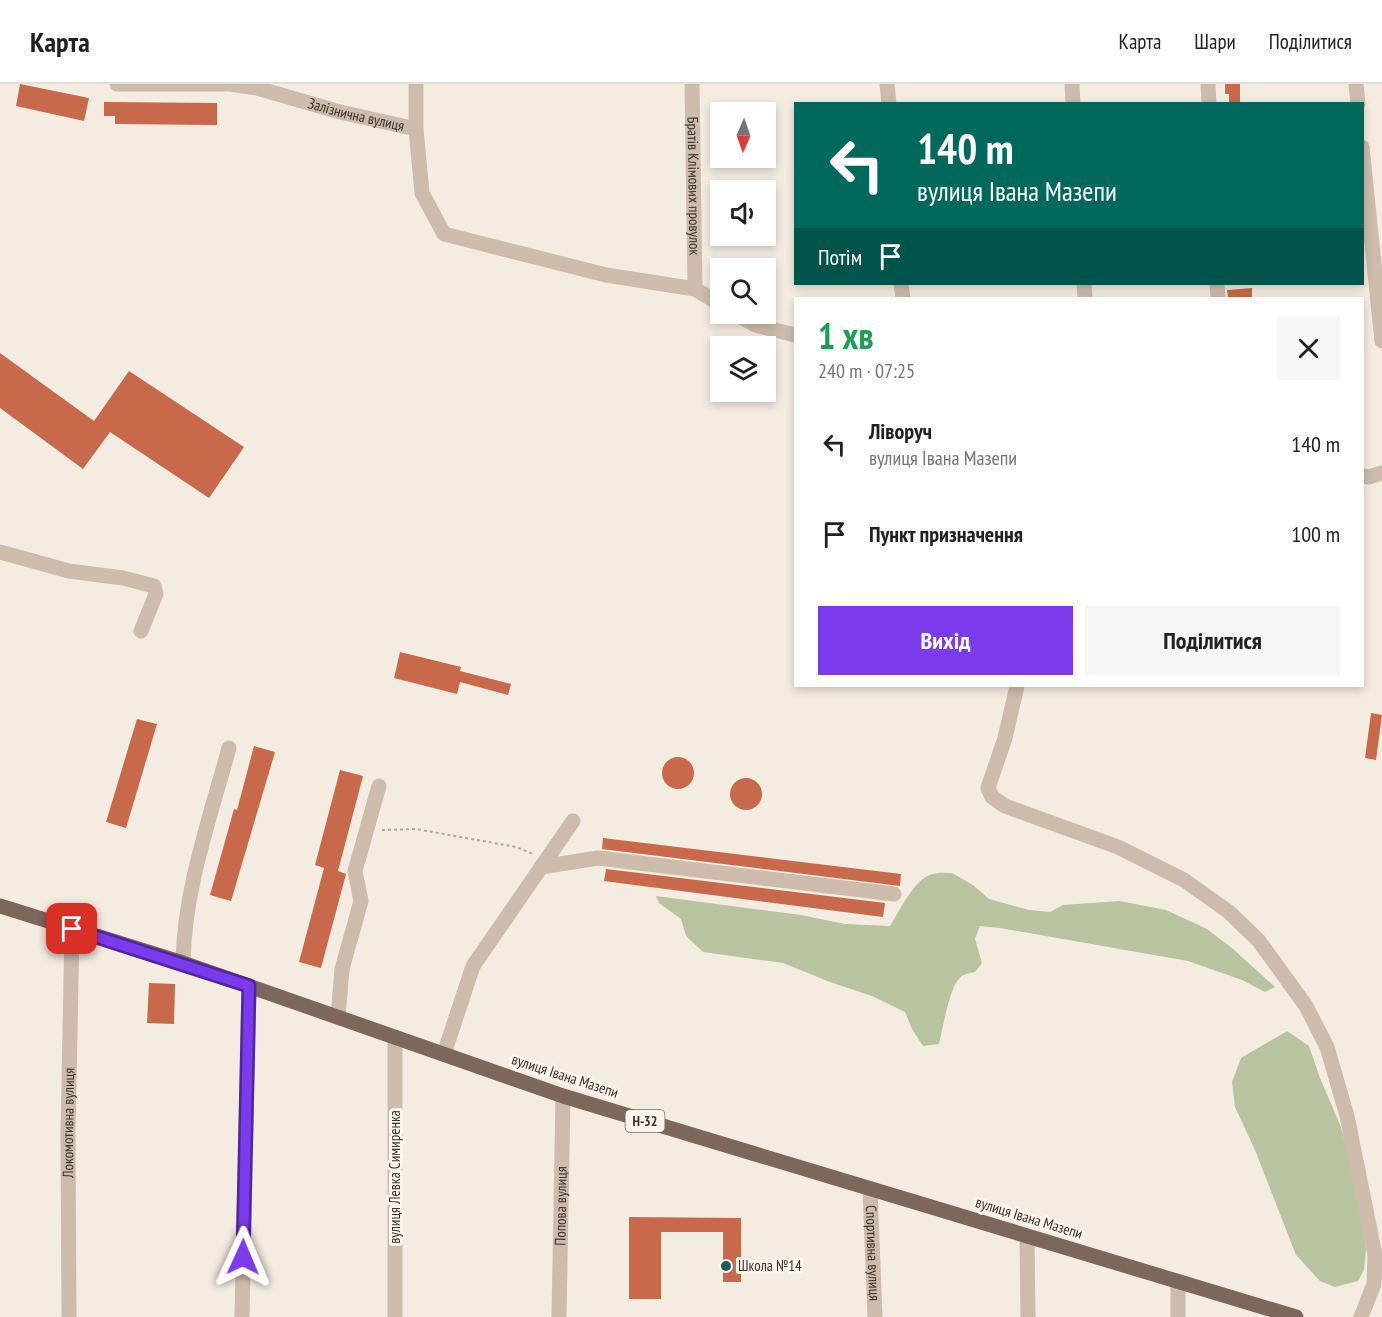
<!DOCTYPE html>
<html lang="uk">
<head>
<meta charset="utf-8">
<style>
  :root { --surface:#fff; --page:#f6f6f6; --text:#202124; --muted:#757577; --line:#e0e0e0; --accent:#7c3aed }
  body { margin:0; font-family:"PT Sans Narrow",sans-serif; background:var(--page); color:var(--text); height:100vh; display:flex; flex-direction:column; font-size:22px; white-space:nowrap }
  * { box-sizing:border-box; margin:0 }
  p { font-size:20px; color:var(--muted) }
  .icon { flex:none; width:33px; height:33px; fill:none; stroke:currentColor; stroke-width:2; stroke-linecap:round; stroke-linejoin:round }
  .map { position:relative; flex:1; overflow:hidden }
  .drawer { position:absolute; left:794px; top:213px; width:570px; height:390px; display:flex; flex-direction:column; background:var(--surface); border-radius:0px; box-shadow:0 3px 9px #0003 }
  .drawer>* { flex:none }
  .hud { position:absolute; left:794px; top:18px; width:570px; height:183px; border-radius:0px; box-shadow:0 3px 9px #0003; background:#00695c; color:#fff; overflow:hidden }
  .needle { width:39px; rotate:182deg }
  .tools { position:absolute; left:710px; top:18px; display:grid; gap:12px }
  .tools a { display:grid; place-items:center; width:66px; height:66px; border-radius:0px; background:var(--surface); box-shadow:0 3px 9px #0003; font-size:30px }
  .pin { position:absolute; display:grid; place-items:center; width:51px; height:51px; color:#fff; margin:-26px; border-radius:12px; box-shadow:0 3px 9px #0006 }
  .me { position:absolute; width:66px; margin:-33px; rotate:1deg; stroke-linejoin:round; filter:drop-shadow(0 0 4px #0008) }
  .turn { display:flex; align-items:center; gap:21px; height:126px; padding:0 24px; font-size:27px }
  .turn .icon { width:78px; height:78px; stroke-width:2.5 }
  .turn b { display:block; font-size:42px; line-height:51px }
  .then { display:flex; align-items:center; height:57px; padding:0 24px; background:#0003; gap:12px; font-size:22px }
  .round { display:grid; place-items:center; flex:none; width:63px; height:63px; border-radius:0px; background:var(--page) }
  .summary { display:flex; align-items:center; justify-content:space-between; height:102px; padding:0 24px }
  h1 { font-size:36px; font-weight:600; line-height:45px; color:#1e9e55 }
  .cta { display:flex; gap:12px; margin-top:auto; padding:12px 24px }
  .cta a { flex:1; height:69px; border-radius:0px; background:var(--accent); color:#fff; font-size:24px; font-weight:600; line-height:69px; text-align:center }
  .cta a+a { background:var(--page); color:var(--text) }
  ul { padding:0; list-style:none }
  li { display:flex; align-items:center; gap:18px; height:90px; padding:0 24px }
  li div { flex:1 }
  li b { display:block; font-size:22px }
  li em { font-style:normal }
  header { display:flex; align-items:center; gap:36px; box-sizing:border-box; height:84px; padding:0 30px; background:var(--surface); border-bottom:2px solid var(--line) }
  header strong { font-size:28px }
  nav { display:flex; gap:33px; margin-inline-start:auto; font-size:21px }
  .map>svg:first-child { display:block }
</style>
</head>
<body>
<header>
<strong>Карта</strong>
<nav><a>Карта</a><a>Шари</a><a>Поділитися</a></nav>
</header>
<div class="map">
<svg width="1382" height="1233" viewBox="0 0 1382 1233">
  <rect width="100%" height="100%" fill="#f4ebe1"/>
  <g fill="#b8c4a0">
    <path d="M952,789L973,801L989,815L1029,826L1050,828L1063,821L1120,817L1166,826L1207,845L1233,865L1275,903L1265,908L1242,896L1188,877L1000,844L980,842L975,855L982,879L975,888C968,889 963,890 958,896C949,907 943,944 939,960L923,962L912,945L905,928L872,912L830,898L783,879L703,868L686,852L681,835L659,819L656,812L801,831L845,840L890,842C899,828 915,793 933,790C939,788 946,789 952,789Z"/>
    <path d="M1287,947L1309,962L1320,994L1341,1043L1356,1098L1366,1165L1364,1186L1358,1197L1335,1203L1320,1197L1296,1171L1255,1066L1235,1023L1232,998L1241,974Z"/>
  </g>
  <g fill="#c8694b">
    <path d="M20,0L89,14L84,37L16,22Z"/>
    <path d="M1225,0H1240V20H1229V10H1225Z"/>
    <path d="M104,18L217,19V41L115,40V32H104Z"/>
    <path d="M1252,204V214H1228L1227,206Z"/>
    <path d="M0,269L94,337L129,287L244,363L209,414L110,348L83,385L0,324Z"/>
    <path d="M400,568L461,583L460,587L511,600L508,611L460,598L457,610L394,594Z"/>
    <path d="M1371,629L1382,631L1376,676L1365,674Z"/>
    <path d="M137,635L157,640L126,744L106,738Z"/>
    <path d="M254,662L275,668L231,817L210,811L234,725L237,726Z"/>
    <circle cx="678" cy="689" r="16"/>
    <path d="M340,686L363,692L338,787L346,790L321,884L299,878L324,784L315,781Z"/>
    <circle cx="746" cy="710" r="16"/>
    <path d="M603,754L901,790L900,802L602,765Z"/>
    <path d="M606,785L885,819L883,833L604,797Z"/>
    <path d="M149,899L175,900L174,940L147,939Z"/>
    <path d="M629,1133L741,1134V1198H723V1148H661V1215H629Z"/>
  </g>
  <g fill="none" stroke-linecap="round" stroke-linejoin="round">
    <path stroke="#b9a596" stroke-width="2" stroke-dasharray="3 3" stroke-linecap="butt" d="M382,746L416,745L516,763L533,770"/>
    <g stroke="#cdbbac" stroke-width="15">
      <path id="s1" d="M117,0H230L257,4L340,28L416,45"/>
      <path d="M416,0V45L422,109L444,150L606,191L695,205L720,220"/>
      <path id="s2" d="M692,0L695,205"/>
      <path d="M887,0L889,20"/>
      <path d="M1072,0L1073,20"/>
      <path d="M1208,0L1209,20"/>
      <path d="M1356,0L1358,20"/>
      <path d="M1362,63L1382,257"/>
      <path d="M901,200L903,214"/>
      <path d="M1084,200L1085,214"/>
      <path d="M1217,200L1218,214"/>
      <path d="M736,230L755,241L795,251"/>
      <path d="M1362,392L1369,393L1382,389"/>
      <path d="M0,468L69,487L123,494L154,502L156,510L141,547"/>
      <path d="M1017,602L1005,654L988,704L992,713L1005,722L1118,763L1184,796L1229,828L1259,857L1306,922L1327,963L1347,1032L1375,1171L1374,1200L1361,1233"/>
      <path d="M541,783L598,774L894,810"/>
      <path d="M183,879C184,806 210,734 229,664"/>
      <path d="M338,933L342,885L361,817L355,787L379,702"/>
      <path d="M444,970L473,882L573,737"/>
      <path id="s3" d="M870,1105L875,1233"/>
      <path d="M1027,1152L1028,1233"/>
      <path id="s4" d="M69,1233L68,1051L72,845"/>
      <path d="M242,1233L249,902"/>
      <path d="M395,1233V953"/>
      <path id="s5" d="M559,1233L563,1012"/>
      <path d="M1178,1233V1199"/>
    </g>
    <path stroke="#7d675c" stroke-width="15" d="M0,822L183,879L563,1012L1296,1233"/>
  </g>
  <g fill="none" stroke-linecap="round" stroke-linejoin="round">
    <g stroke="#51269a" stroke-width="15">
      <path id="route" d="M72,845L249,902L243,1173"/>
    </g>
    <use href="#route" stroke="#7c3aed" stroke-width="10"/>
  </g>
  <circle fill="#1f5a5e" stroke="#fbf5ee" stroke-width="2" cx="726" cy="1182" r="6"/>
  <g text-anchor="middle" stroke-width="6" stroke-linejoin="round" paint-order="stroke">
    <rect fill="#fbf5ee" stroke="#756b66" stroke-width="1.5" x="625.5" y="1026" width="39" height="22" rx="4.5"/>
    <g font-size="14" font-weight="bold" fill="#3b302b">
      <text x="645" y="1042">Н-32</text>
    </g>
    <g font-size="15" fill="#3b302b" stroke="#fbf5ee">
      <text dy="5" stroke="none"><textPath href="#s1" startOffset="243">Залізнична вулиця</textPath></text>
      <text dy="5" stroke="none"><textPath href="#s2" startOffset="102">Братів Клімових провулок</textPath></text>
      <text transform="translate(565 992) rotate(18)" y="5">вулиця Івана Мазепи</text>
      <text dy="5" stroke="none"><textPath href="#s4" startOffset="194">Локомотивна вулиця</textPath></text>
      <text transform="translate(395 1093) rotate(-90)" y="5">вулиця Левка Симиренка</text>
      <text dy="5" stroke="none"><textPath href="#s5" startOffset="111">Попова вулиця</textPath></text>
      <text transform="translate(1029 1134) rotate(17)" y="5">вулиця Івана Мазепи</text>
      <text dy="5" stroke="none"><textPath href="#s3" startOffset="64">Спортивна вулиця</textPath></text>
    </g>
    <g font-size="15" fill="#3b302b" stroke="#fbf5ee" text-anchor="start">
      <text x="738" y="1187">Школа №14</text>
    </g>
  </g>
</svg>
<div class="tools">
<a><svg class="needle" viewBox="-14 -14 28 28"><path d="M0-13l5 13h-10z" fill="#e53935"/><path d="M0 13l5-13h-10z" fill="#757577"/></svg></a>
<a><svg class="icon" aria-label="sound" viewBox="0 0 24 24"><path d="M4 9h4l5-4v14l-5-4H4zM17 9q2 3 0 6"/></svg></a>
<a><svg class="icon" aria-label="search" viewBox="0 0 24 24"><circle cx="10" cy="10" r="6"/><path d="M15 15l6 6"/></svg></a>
<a><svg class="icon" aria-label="layers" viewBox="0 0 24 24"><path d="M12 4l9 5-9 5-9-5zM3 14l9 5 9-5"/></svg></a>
</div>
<div class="pin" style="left:72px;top:845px;background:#d93025"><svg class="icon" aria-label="arrive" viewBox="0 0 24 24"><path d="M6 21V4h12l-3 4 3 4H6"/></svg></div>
<svg class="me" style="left:243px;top:1173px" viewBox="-20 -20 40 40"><path d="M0-17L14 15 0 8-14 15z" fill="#7c3aed" stroke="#fff" stroke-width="4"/></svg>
<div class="hud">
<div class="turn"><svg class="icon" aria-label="left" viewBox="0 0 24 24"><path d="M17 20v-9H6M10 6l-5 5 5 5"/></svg><div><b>140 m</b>вулиця Івана Мазепи</div></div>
<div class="then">Потім<svg class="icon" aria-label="arrive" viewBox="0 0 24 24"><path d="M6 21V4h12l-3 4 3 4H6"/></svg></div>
</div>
<section class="drawer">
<div class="summary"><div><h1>1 хв</h1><p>240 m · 07:25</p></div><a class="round"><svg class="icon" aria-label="close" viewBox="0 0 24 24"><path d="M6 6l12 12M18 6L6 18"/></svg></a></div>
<ul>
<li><svg class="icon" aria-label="left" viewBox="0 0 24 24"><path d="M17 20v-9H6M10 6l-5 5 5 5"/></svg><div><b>Ліворуч</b><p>вулиця Івана Мазепи</p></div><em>140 m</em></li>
<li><svg class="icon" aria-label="arrive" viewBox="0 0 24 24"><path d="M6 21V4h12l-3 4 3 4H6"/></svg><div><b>Пункт призначення</b></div><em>100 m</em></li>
</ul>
<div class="cta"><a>Вихід</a><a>Поділитися</a></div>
</section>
</div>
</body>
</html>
